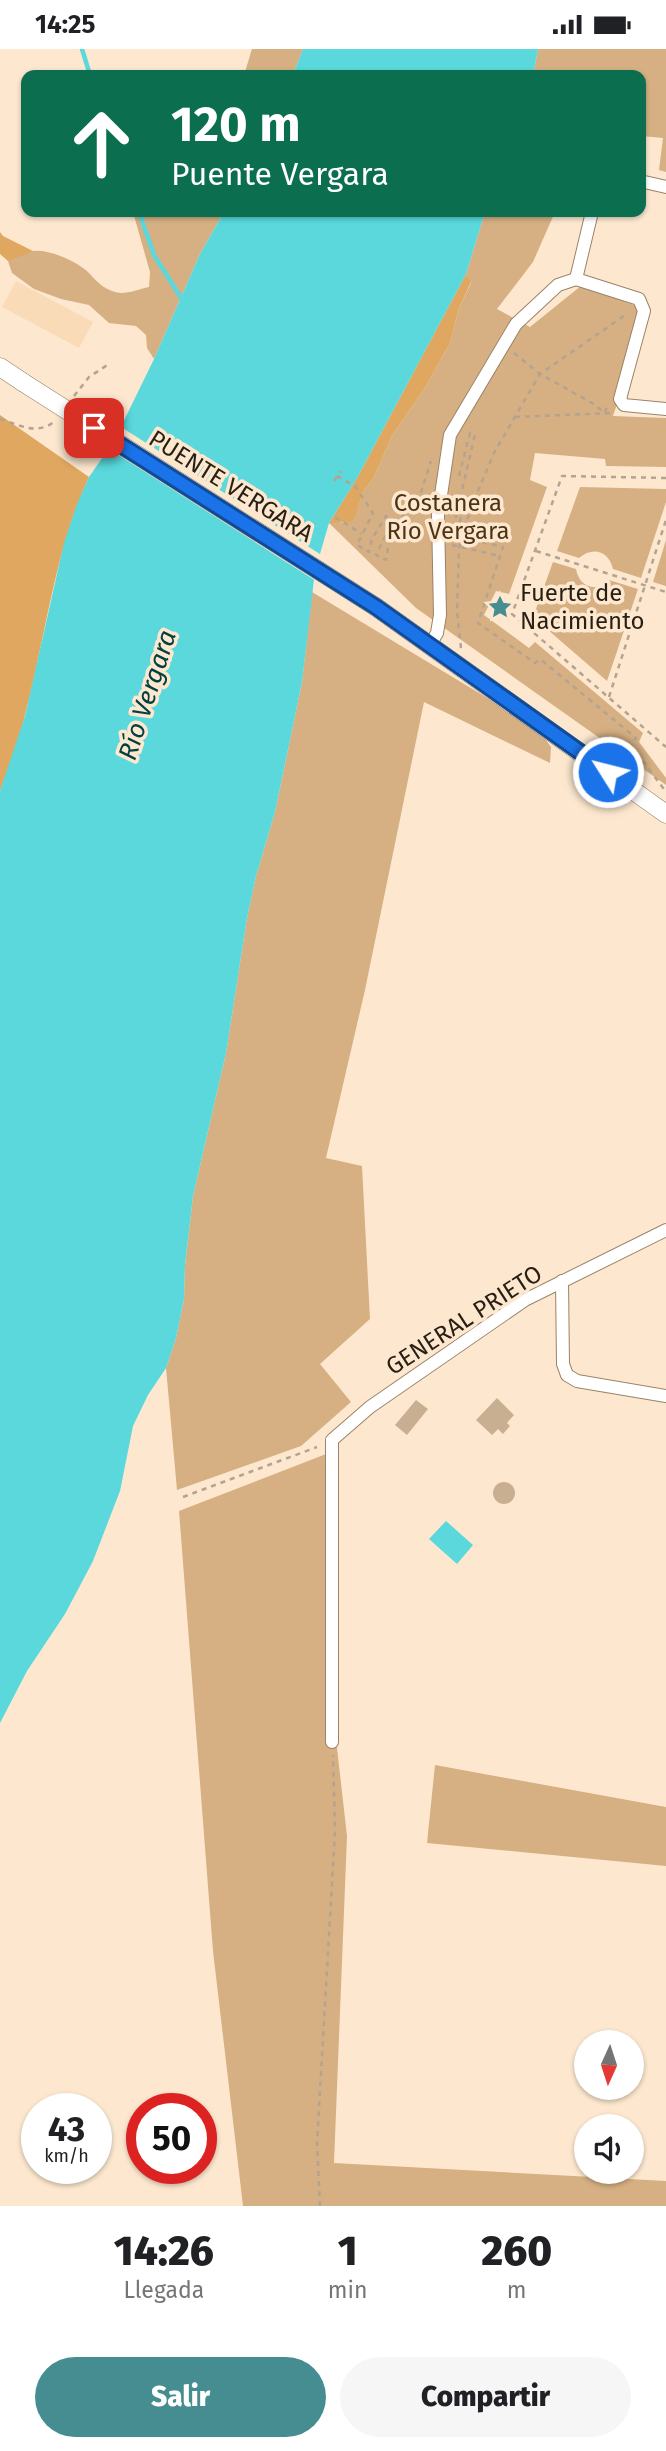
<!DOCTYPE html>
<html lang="es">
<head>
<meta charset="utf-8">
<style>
  :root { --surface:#fff; --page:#f6f6f6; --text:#202124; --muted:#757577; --accent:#458d90 }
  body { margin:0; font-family:"Fira Sans",sans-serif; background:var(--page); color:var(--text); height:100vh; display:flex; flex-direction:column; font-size:26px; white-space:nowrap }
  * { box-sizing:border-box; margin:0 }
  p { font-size:23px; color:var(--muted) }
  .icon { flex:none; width:38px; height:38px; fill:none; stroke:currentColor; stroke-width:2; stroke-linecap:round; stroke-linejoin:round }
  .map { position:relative; height:2157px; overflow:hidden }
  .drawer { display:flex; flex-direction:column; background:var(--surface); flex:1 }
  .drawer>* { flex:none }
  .hud { position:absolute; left:21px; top:21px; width:625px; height:147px; border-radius:14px; box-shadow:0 2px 5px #0004; background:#0b6e4f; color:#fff; overflow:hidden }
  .needle { width:46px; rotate:183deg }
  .controls { position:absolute; left:574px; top:1981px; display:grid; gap:14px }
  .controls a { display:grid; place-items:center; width:70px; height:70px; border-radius:50%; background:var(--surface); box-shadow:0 2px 5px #0004; font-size:35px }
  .speed { position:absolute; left:21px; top:2044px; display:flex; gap:14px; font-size:35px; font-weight:700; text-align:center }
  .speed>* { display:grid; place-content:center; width:91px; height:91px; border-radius:50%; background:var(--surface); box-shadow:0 2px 5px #0004; line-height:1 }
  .speed small { font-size:18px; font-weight:400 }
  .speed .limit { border:10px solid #d22; background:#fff; color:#111 }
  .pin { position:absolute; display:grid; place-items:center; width:60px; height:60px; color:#fff; margin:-30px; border-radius:14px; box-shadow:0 4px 10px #0006 }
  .me { position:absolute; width:77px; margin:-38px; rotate:306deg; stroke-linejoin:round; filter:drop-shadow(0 0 5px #0008) }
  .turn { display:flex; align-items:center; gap:24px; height:147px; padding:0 35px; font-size:32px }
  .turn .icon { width:91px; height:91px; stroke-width:2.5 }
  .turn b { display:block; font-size:49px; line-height:60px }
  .eta { display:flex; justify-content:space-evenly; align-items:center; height:119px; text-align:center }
  .eta b { font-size:42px; font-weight:800; line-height:49px }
  .button { display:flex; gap:14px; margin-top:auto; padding:14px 35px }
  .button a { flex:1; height:80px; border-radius:42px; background:var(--accent); color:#fff; font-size:28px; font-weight:800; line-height:80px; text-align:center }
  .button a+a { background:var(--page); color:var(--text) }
  .status { display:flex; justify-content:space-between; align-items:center; height:49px; padding:0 35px; background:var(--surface); direction:ltr }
  .status svg { height:19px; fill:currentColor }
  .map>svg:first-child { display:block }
</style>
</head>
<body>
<div class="status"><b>14:25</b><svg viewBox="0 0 49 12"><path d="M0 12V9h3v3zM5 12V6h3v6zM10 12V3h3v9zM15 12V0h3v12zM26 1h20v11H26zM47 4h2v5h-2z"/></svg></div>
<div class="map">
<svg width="666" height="2157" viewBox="0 0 666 2157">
  <rect width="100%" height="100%" fill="#fde8cf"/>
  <path fill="#fadbb7" d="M16,232L93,273L79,299L2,258Z"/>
  <g fill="#d6b083">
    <path d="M252,0H303L293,26H244Z"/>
    <path d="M538,0H666V123L659,121L663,89L641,87L640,26H533Z"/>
    <path d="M133,163H224L200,205L154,310L147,299L146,286L136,277L109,274L89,256L61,250L34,240L12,224L8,212C15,208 25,202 33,202C50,200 78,213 89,224C98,234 107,243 121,244C130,244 140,240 149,238L150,223Z"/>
    <path d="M485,163H555L533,213L497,260L530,278L582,236L636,257C649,276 621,344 613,367L666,369V418L606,417L605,410L535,404L530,431L547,438L509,545L496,542L484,566L529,599L535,593L643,684L639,693L666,729V736L416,559L329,474L333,472L344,474L357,461L363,443L374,428L392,387L426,337L450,294L459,259L471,234L466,225Z"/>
    <path d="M580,438L666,440V453L641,529L613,520C609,502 593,497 579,509L557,502Z"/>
    <path d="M666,491V537L653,533Z"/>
    <path d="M553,513L576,520C579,538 596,544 609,531L638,540L607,632L533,568Z"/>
    <path d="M312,543L537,679L551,698L550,714L424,653L365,941L326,1109L362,1117L370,1270L320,1315L351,1353L301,1397L177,1441L166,1319L176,1289L184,1250L185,1216L193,1147L226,1004L247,869L256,827L275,763L302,633Z"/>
    <path d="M339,1400L337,1699L347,1787L334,2114L666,2132V2157H243L213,1902L179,1462Z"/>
    <path d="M435,1716L666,1758V1817L427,1794Z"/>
  </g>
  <g fill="#dfa75f">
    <path d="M0,183L3,187L33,202L8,212L0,205Z"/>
    <path d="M466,225L471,233L459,259L450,294L426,337L392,387L374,428L363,443L355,468L350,473L329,474L357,429Z"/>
    <path d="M0,366L89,428C54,504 46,586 25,666C19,692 9,717 0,742Z"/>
  </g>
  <g fill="#5ad8dc">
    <path d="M303,0H538L533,26H293Z"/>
    <path d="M224,163H485L466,225L357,429L329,474L315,522L302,633L275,763L256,827L247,869L226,1004L193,1147L185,1216L184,1250L176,1289L166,1319L148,1346L133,1377L120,1442L93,1512L65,1565L27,1622L0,1674V742L25,667L64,494L77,455L89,428L114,392L154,310L200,205Z"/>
    <path d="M446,1472L473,1496L457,1515L429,1490Z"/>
  </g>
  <path fill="#fde8cf" d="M118,376L323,507L316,532L106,398Z"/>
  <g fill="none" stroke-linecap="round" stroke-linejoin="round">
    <g stroke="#5ad8dc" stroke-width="4.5">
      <path d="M82,0L90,26"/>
      <path d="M139,163L154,206L183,252"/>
    </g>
  </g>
  <g fill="#c8af92">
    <path d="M497,1349L514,1366L507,1374L510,1377L503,1385L498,1380L492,1386L476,1371Z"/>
    <path d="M416,1351L428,1360L407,1386L395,1376Z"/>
    <circle cx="504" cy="1444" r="11"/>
  </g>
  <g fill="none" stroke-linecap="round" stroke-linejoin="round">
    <g stroke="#9a8367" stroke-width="14">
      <g id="street">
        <path d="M640,132L666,138"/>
        <path d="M576,230L639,250L644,262L620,350L624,356L666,360"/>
        <path d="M576,230L592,163"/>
        <path d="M430,596L437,584L440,566L438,466L450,386L516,275L558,236L576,230"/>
        <path d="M562,1232L563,1315L567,1326L577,1332L666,1347"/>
        <path d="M332,1693V1391L370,1358L525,1251L666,1181"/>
      </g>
    </g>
    <g stroke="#9a8367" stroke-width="19">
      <g id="secondary">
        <path d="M0,318L24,334"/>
        <path d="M376,558L666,765"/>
      </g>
    </g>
    <g stroke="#b4a38f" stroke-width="2.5" stroke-dasharray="5 5" stroke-linecap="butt">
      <path d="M514,304L540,325L592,354L605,364L607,357"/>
      <path d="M74,347L89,328L109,315"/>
      <path d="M515,368L613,364"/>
      <path d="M0,370C20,376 37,387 55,372"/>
      <path d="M337,427L355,437L373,464L357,496L369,503L372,490L386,467L394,470L376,506L386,511L389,494L405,462L421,443L431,412"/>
      <path d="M459,427L470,384L475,385"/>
      <path d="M666,429L562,427L512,565L666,698"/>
      <path d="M334,432L341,422"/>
      <path d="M471,458L464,456L459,476H454L475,385"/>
      <path d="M335,468L362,485"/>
      <path d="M453,486L503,498L478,574L535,614L540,610L636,689L631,696L666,743"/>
      <path d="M452,496L500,507"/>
      <path d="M536,502L666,543"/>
      <path d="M461,599L457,562L459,498L471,458L495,402L540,325L628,264"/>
      <path d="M609,648L666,471"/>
      <path d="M183,1448L317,1398"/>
      <path d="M320,2157L317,2094L335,1782L333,1706"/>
    </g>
    <use href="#street" stroke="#fff" stroke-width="12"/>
    <use href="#secondary" stroke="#fff" stroke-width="18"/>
    <g stroke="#9a8367" stroke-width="19" stroke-linecap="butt">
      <path id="secondary-bridge" d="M24,334L376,558"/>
    </g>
    <use href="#secondary-bridge" stroke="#fff" stroke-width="18"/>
  </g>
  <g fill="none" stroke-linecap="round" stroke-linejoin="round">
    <g stroke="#114b97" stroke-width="18">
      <path id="route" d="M94,379L376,558L608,723"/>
    </g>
    <use href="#route" stroke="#1a73e8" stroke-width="12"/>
  </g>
  <defs>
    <g id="sight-bare" transform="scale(1.89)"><path d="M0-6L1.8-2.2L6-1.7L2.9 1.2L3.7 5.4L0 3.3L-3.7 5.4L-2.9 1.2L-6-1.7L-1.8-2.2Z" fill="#458d90" stroke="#fde8cf" stroke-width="2.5" paint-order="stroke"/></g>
  </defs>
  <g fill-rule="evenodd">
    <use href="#sight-bare" x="500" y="558"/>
  </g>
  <g text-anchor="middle" stroke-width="7" stroke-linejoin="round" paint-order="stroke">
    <g font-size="24" fill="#281f14" stroke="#fde8cf">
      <text transform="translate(231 437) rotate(32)" y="8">PUENTE VERGARA</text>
      <text transform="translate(464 1271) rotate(-33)" y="8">GENERAL PRIETO</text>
    </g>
    <g font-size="24" fill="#4c3416" stroke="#fde8cf">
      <text x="448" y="462">Costanera<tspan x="448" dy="28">Río Vergara</tspan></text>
    </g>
    <g font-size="24" fill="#281f14" stroke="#fde8cf" text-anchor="start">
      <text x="520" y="552">Fuerte de<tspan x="520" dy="28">Nacimiento</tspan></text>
    </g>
    <g font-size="26" font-style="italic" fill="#034042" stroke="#fde8cf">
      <text transform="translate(147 646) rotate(-72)" y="9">Río Vergara</text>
    </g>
  </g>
</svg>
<div class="controls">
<a><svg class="needle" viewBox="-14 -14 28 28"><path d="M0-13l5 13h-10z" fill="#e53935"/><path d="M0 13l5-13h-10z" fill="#757577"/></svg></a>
<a><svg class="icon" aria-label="sound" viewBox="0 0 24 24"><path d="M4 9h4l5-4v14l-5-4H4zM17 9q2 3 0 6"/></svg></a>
</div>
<div class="speed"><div>43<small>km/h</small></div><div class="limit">50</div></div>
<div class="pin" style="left:94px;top:379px;background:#d93025"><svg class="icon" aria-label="arrive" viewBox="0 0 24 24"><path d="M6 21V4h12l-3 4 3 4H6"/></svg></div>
<svg class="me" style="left:608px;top:723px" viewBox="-20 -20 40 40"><circle r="17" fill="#1a73e8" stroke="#fff" stroke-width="3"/><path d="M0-11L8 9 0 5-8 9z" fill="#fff"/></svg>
<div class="hud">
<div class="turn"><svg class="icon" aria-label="ahead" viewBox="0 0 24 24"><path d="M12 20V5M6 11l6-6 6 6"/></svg><div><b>120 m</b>Puente Vergara</div></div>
</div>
</div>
<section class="drawer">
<div class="eta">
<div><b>14:26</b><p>Llegada</p></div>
<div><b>1</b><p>min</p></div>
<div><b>260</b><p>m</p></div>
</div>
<div class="button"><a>Salir</a><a>Compartir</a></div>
</section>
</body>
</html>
